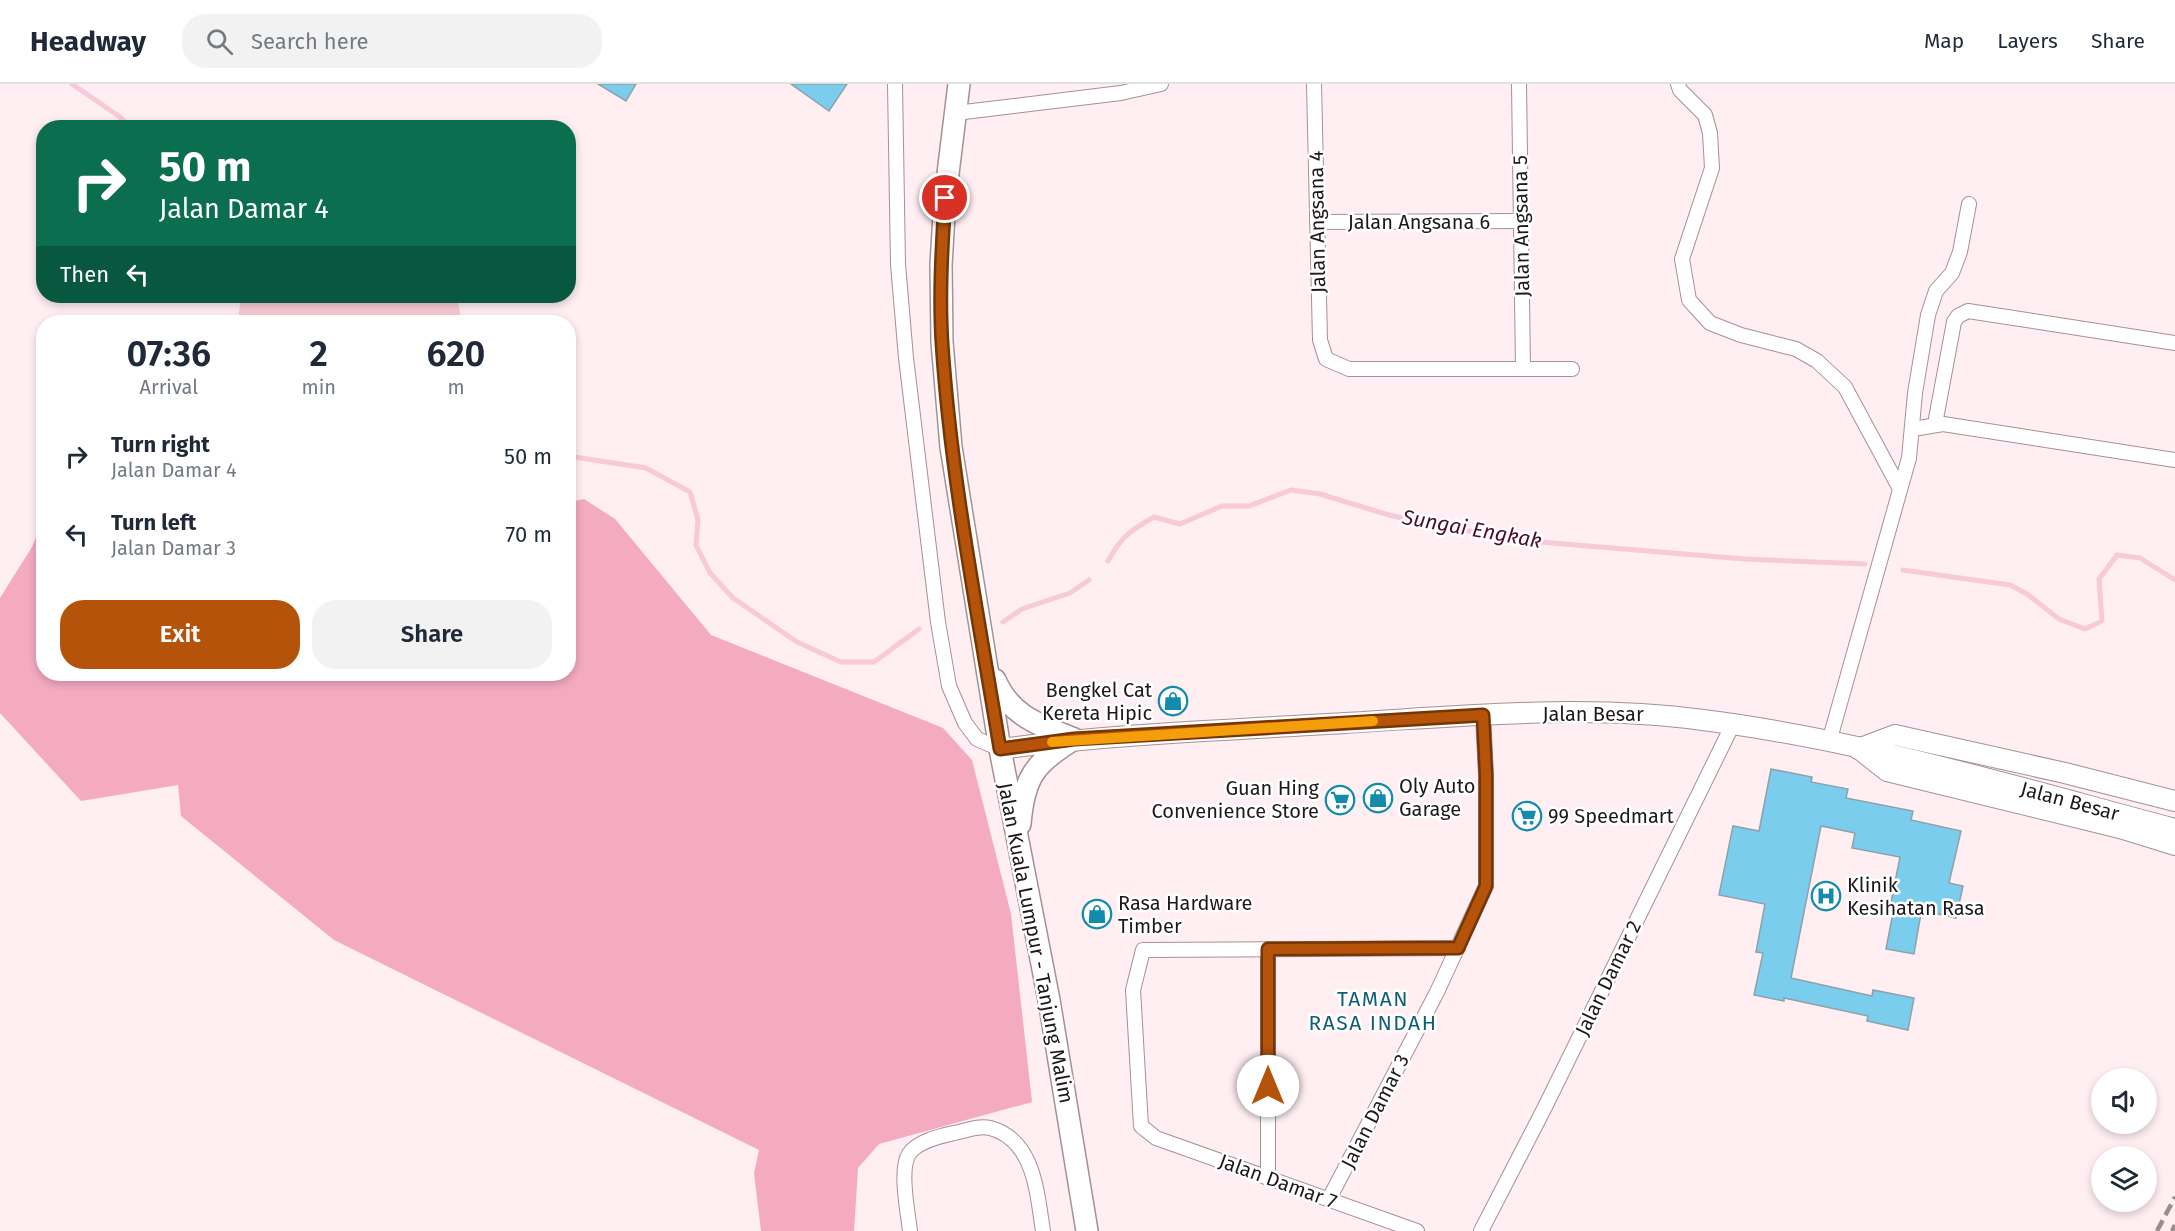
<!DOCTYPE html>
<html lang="en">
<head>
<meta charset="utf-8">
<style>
  :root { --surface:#fff; --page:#f2f2f3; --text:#1f2937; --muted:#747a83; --line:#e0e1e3; --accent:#b45309 }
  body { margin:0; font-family:"Fira Sans",sans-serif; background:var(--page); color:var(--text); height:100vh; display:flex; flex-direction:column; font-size:22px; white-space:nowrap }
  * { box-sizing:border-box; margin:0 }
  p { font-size:20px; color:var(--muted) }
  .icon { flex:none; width:33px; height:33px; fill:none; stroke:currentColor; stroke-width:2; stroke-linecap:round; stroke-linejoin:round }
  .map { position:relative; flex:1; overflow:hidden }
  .panel { position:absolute; left:36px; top:231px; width:540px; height:366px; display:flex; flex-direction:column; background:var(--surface); border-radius:24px; box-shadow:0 3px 9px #0003 }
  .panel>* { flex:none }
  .top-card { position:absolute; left:36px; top:36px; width:540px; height:183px; border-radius:24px; box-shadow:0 3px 9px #0003; background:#0b6e4f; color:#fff; overflow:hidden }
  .controls { position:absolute; left:2091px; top:984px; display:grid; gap:12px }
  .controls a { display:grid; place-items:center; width:66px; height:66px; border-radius:50%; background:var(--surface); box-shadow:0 3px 9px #0003; font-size:30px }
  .pin { position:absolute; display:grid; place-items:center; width:51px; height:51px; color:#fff; margin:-26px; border:3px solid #fff; border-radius:50%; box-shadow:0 2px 6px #0007 }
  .me { position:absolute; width:66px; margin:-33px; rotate:0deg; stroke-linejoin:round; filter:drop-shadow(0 0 4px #0008) }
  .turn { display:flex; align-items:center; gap:21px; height:126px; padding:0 24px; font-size:27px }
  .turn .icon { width:78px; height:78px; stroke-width:2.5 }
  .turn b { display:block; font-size:42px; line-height:51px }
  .then { display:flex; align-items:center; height:57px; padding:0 24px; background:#0003; gap:12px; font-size:22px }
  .eta { display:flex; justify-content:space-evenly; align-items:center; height:102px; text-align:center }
  .eta b { font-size:36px; font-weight:600; line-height:42px }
  .button { display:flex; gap:12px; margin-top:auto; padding:12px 24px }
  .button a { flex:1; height:69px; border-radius:24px; background:var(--accent); color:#fff; font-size:24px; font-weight:600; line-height:69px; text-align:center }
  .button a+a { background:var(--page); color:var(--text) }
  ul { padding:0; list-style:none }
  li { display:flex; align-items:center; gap:18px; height:78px; padding:0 24px }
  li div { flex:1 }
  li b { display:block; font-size:22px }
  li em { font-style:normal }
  header { display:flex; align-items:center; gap:36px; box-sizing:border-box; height:84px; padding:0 30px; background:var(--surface); border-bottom:2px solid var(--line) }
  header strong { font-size:28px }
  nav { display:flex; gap:33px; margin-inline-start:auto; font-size:21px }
  .search { width:420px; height:54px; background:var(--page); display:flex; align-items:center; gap:15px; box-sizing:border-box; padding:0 21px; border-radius:24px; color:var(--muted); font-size:22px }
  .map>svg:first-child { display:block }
</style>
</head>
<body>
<header>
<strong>Headway</strong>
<div class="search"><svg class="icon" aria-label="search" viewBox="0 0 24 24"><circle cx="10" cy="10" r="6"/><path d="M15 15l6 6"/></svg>Search here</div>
<nav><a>Map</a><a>Layers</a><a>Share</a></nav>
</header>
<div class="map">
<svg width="2175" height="1147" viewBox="0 0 2175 1147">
  <rect width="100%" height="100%" fill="#ffeef2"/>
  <path fill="#f4aac0" d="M584,415L615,435L711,551L943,644L972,676L1011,830L1032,1018L879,1060L858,1084L854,1147H761L754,1089L759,1066L334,856L181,732L178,701L81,717L0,629V514L32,463L43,436L44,590H568L569,418Z"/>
  <path fill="#f8c9d6" d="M241,212H453L458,216L461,238H238Z"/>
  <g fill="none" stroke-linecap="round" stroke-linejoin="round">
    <g stroke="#f8c9d6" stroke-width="5">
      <path d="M72,0L120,33L130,44"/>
      <path d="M568,372L646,384L690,408L698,436L696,461L710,489L733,514L797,558L841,578H874L919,545"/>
      <path d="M1108,477C1121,453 1131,446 1154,433L1180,440L1222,422H1249L1291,406L1320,410L1389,431L1443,443L1540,458L1744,475L1865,480"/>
      <path d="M1903,486L2010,501L2027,510L2059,535L2085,545L2102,537L2099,495L2117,471L2140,474L2175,496"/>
      <path d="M1003,538L1022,525L1070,509L1089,496"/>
    </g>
  </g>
  <g fill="#7acdec" stroke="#8fa1a9" stroke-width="1.5">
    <path d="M598,0H636L626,17Z"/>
    <path d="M791,0H847L829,27Z"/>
    <path d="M1771,685L1812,693L1811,698L1848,705L1846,714L1913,727L1911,736L1961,747L1949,799L1963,802L1956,834L1925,827V830L1921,829L1914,870L1886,865L1894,824L1890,823L1900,773L1852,764L1855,749L1821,742L1791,894L1872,912L1873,906L1914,914L1908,946L1867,937L1868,932L1784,914V917L1754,911L1763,869L1756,868L1765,820L1719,811L1733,742L1759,747Z"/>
  </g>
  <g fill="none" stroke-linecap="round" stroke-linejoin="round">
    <g stroke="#a49196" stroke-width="16">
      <g id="street">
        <path d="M895,0L898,180L906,274L938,538L949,602L965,639L977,655L1000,665"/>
        <path d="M1314,0L1320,256L1326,275L1349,285H1572"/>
        <path d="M1519,0L1523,284"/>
        <path d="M1678,0L1680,6L1705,31L1710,49L1712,84L1682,175L1689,216L1710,239L1741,251L1796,265L1817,277L1845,303L1900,405"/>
        <path d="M956,29L1121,9L1161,0"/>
        <path d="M1317,138L1521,137"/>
        <path d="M1935,340L1954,238L1958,232L1968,227L2175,259"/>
        <path d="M1913,345L1943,340L2175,376"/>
        <path d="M1829,658L1909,374L1915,309L1928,231L1936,207L1952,189L1960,168L1969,120"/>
        <path d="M1268,1093V865"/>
        <path d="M1329,1115L1437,908L1486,802V691L1483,631"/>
        <path d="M910,1147C908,1129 899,1085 909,1070C917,1057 941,1052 954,1049C965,1047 979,1041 990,1044C1035,1056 1037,1110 1043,1147"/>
        <path d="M1417,1147L1156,1054L1141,1042L1133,906L1143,866L1458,864"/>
        <path d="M1481,1147L1545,1023L1733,640"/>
      </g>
    </g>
    <g stroke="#a49196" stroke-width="22">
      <g id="secondary">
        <path d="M1000,665C1114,650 1230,646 1345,639C1464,632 1585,620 1703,636C1863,656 2020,704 2175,745"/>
        <path d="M1858,665L1895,651L2065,689L2175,717"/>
        <path d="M1863,668L1887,687L2120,744L2175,761"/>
      </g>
    </g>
    <g stroke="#a49196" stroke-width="24">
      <g id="primary">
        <path d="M959,0L945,114L941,181L942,258L951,363L1000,665L1049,916L1087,1147"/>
        <path d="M995,596C1011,633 1040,641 1074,655"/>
        <path d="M1020,740C1024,692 1035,679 1074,655"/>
      </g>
    </g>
    <use href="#street" stroke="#fff" stroke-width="14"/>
    <use href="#secondary" stroke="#fff" stroke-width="20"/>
    <use href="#primary" stroke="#fff" stroke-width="21"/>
    <g stroke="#998d90" stroke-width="4.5" stroke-dasharray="12 6" stroke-linecap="butt">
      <path d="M2157,1147L2175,1113"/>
      <path d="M2172,1147L2175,1141"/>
    </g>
  </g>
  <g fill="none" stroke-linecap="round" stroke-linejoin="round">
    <g stroke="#753606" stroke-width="15">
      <path id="route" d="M945,114C942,162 939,211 942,259C951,396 978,530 1000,665L1074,655L1483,631L1486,691V802L1458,864L1268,865V1002"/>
    </g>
    <use href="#route" stroke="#b45309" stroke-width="10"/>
    <path stroke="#f59e0b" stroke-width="10" d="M1052,658L1373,637"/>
  </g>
  <defs>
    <g id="shop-ring" transform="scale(1.5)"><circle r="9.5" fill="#fff" stroke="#128bad" stroke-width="1.5"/><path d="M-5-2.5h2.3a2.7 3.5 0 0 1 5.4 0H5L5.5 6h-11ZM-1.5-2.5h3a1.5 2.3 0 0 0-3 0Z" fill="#128bad"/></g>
    <g id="supermarket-ring" transform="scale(1.5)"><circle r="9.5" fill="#fff" stroke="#128bad" stroke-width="1.5"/><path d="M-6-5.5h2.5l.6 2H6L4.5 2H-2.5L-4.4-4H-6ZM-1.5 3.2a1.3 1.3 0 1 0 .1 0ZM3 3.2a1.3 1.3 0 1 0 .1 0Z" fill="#128bad"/></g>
    <g id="hospital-ring" transform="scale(1.5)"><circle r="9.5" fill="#fff" stroke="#128bad" stroke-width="1.5"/><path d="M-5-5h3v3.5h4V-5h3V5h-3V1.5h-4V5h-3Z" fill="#128bad"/></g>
  </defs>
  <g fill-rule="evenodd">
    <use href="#shop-ring" x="1173" y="617"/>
    <use href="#shop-ring" x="1378" y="714"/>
    <use href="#supermarket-ring" x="1340" y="716"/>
    <use href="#supermarket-ring" x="1527" y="732"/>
    <use href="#hospital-ring" x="1826" y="812"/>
    <use href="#shop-ring" x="1097" y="830"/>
  </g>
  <g text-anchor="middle" stroke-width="5" stroke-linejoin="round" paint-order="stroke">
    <g font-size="20" fill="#1f181a" stroke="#fff">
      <text transform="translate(1317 138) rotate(-91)" y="7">Jalan Angsana 4</text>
      <text x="1419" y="145">Jalan Angsana 6</text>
      <text transform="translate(1521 142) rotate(-91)" y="7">Jalan Angsana 5</text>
      <text x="1593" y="637">Jalan Besar</text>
      <text transform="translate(2070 717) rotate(15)" y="7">Jalan Besar</text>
      <text transform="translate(1036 859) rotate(79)" y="7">Jalan Kuala Lumpur - Tanjung Malim</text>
      <text transform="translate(1608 894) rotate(-64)" y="7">Jalan Damar 2</text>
      <text transform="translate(1375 1027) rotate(-63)" y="7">Jalan Damar 3</text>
      <text transform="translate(1278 1097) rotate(20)" y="7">Jalan Damar 7</text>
    </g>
    <g font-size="20" fill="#1f181a" stroke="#fff" text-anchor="start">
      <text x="1152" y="613" text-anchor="end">Bengkel Cat<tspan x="1152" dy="23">Kereta Hipic</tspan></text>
      <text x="1399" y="709">Oly Auto<tspan x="1399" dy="23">Garage</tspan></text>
      <text x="1319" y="711" text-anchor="end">Guan Hing<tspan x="1319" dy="23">Convenience Store</tspan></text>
      <text x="1548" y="739">99 Speedmart</text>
      <text x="1847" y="808">Klinik<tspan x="1847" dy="23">Kesihatan Rasa</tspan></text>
      <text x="1118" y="826">Rasa Hardware<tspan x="1118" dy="23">Timber</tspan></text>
    </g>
    <g font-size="21" font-style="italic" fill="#4d0d28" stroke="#fff">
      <text transform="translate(1472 445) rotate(10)" y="7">Sungai Engkak</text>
    </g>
    <g font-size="21" letter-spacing="1.5" fill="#115f77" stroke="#fff">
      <text x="1373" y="922">TAMAN<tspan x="1373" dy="24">RASA INDAH</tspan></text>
    </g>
  </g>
</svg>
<div class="controls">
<a><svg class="icon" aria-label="sound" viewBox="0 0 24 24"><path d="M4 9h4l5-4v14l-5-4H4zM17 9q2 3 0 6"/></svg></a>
<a><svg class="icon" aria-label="layers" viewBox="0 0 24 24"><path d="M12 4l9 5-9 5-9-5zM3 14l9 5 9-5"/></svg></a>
</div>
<div class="pin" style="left:945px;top:114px;background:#d93025"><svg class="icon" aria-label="arrive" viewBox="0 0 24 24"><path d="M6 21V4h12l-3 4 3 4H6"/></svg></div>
<svg class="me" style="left:1268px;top:1002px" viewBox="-20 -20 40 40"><circle r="19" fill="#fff"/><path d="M0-13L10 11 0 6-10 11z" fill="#b45309"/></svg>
<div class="top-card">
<div class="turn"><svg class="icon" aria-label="right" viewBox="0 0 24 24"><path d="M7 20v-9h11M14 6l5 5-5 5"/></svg><div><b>50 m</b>Jalan Damar 4</div></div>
<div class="then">Then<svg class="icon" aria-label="left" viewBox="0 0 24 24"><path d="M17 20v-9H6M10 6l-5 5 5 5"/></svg></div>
</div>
<section class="panel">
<div class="eta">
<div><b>07:36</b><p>Arrival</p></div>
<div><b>2</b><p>min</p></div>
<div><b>620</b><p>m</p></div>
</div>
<ul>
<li><svg class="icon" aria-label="right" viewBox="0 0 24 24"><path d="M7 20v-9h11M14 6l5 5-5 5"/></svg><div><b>Turn right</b><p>Jalan Damar 4</p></div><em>50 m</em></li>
<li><svg class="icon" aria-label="left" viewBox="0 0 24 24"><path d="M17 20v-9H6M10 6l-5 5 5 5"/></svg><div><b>Turn left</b><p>Jalan Damar 3</p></div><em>70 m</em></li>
</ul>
<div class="button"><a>Exit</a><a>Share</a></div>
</section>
</div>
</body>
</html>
